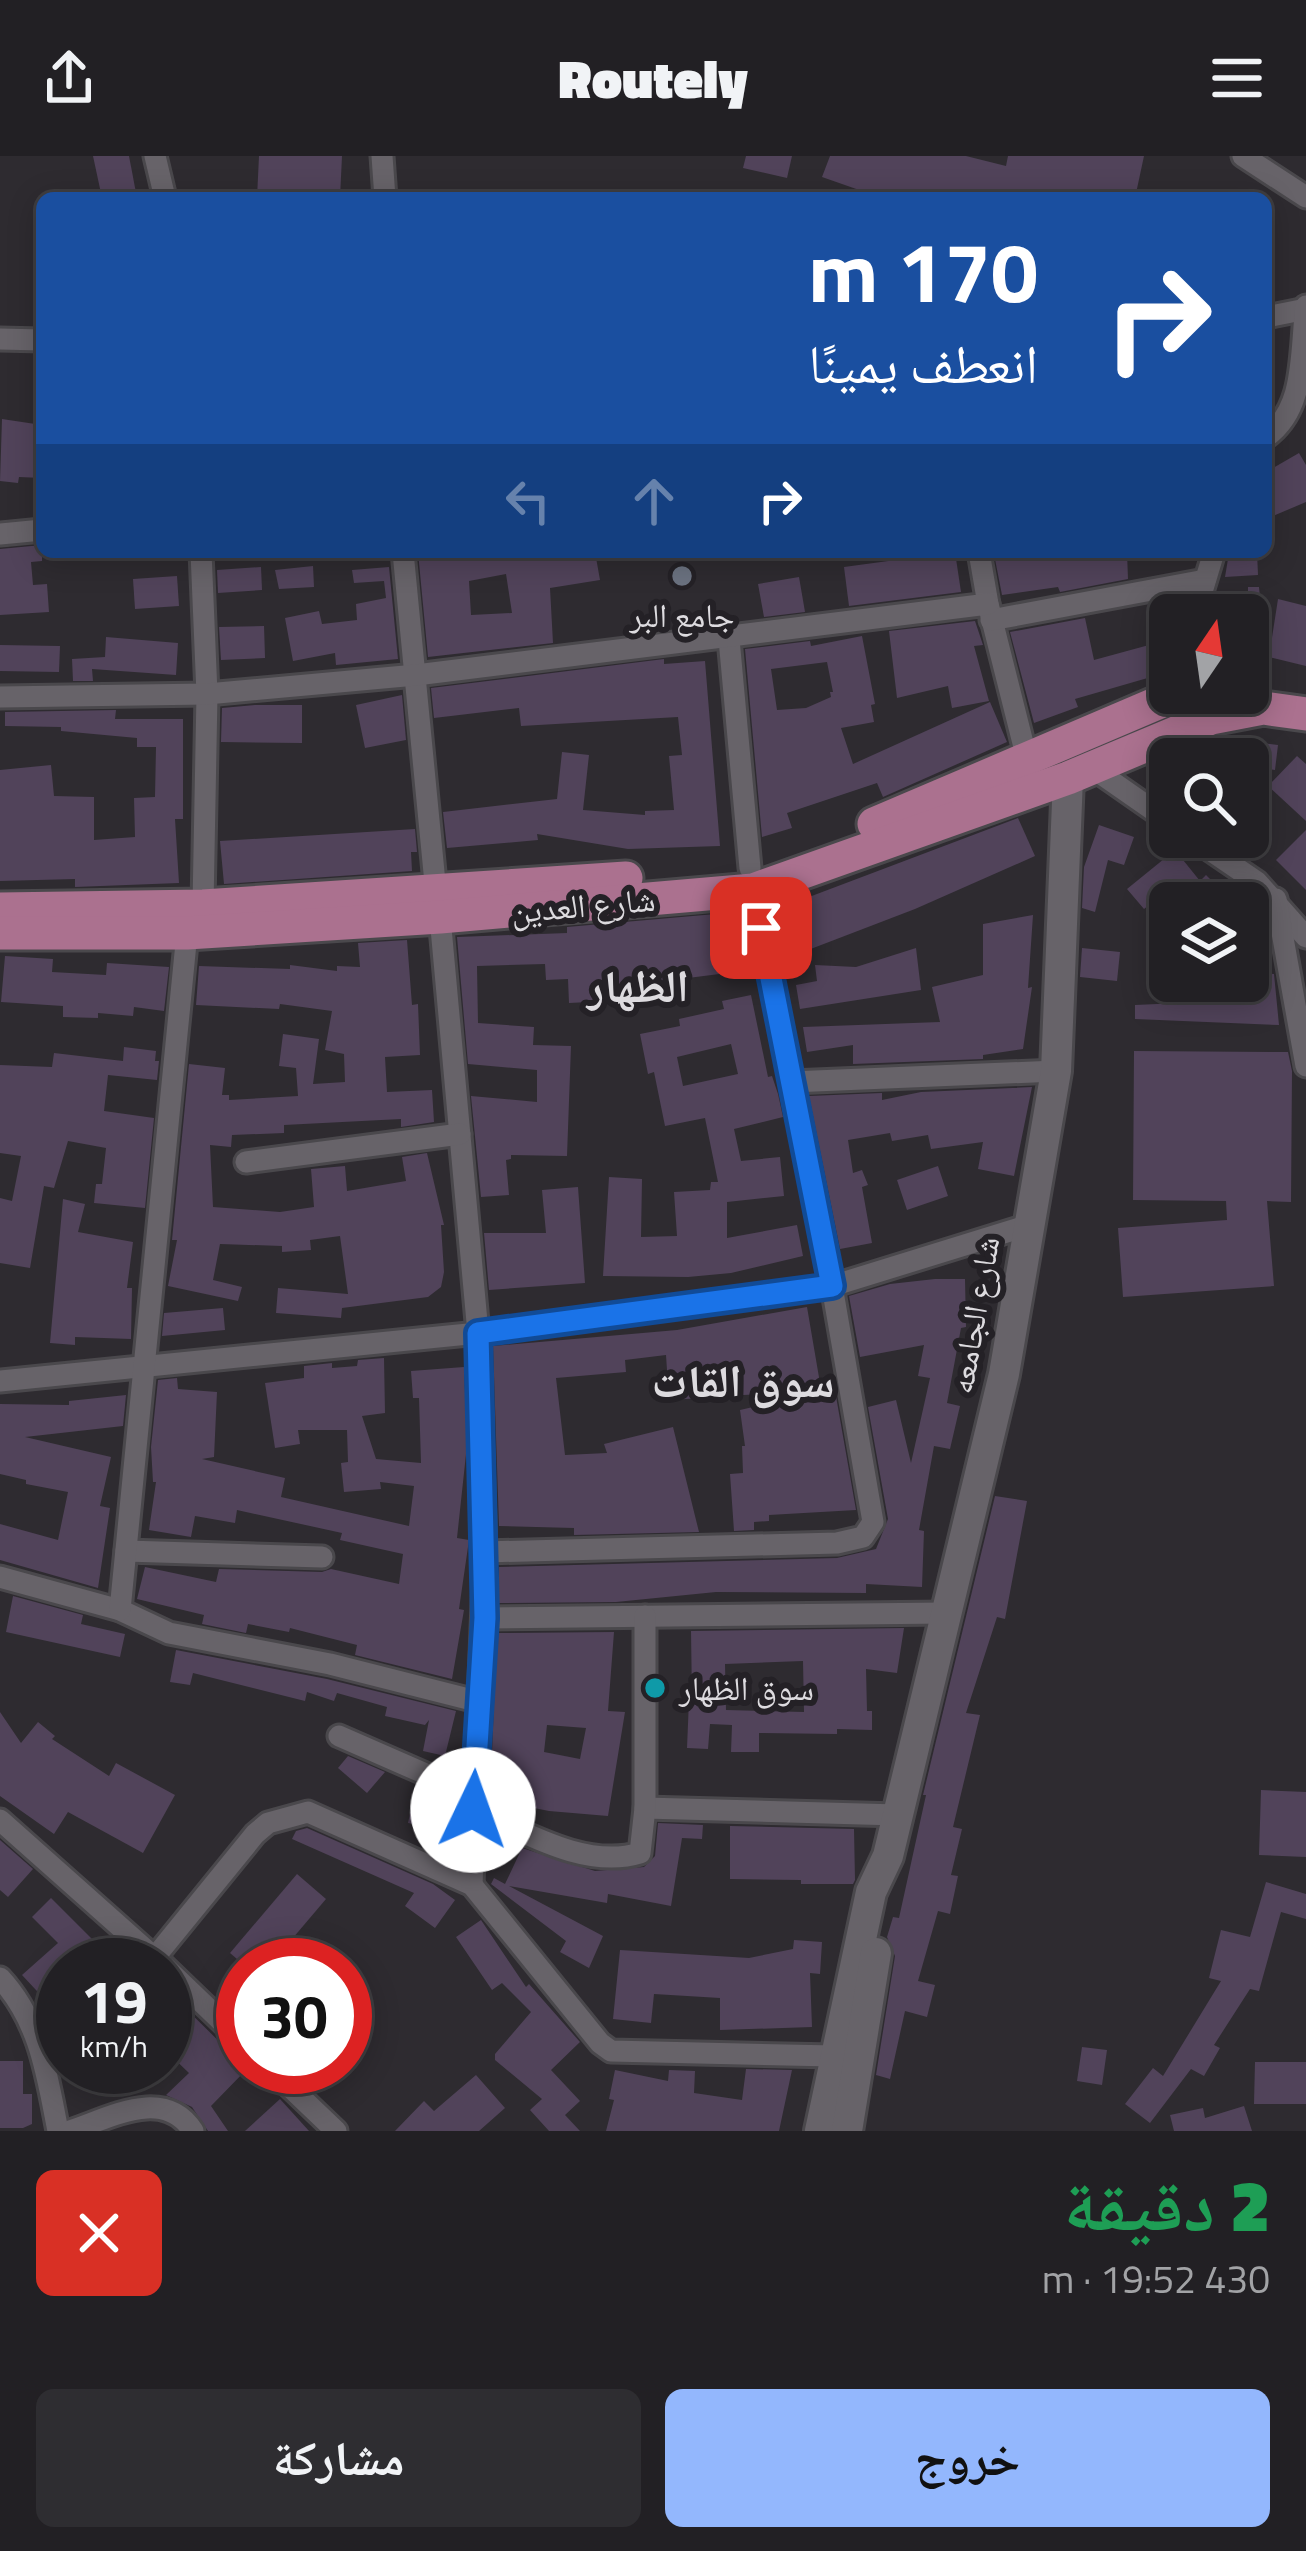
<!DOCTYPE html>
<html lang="ar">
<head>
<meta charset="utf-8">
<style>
  :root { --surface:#222024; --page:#2e2d31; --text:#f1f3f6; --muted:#a2a3a6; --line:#3f3e41; --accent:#93b7fd }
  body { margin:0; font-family:"Titillium Web","Noto Naskh Arabic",sans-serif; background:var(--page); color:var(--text); direction:rtl; height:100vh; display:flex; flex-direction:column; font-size:45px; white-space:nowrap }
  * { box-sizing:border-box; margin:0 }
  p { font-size:39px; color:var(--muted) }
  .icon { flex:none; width:66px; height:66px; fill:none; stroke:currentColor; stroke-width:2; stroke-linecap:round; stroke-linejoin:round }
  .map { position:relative; height:1975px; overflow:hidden; direction:ltr }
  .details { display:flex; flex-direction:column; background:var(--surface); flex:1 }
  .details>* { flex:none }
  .guide { position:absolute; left:36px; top:36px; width:1236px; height:366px; border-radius:18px; box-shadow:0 6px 30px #0003,0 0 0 3px var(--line); direction:rtl; background:#1a4fa0; color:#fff; overflow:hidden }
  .needle { width:78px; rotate:13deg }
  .buttons { position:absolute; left:1149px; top:438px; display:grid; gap:24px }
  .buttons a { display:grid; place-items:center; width:120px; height:120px; border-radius:18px; background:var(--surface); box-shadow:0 6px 30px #0003,0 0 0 3px var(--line); font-size:60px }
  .speed { position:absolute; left:36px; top:1782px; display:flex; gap:24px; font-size:60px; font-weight:700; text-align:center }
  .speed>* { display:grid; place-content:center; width:156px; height:156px; border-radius:50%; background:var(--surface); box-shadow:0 6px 30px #0003,0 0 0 3px var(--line); line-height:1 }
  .speed small { font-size:30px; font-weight:400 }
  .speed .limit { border:18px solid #d22; background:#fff; color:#111 }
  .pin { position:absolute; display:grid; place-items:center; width:102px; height:102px; color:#fff; margin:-51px; border-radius:24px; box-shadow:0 6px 18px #0006 }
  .me { position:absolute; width:132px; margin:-66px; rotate:3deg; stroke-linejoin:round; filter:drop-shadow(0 0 9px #0008) }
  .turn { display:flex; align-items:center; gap:42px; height:252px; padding:0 36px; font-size:54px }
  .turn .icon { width:156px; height:156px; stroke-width:2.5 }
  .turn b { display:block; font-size:84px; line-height:102px }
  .lanes { display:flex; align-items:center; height:114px; padding:0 36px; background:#0003; justify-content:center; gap:60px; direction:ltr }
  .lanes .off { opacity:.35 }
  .round { display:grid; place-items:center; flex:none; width:126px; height:126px; border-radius:18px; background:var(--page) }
  .summary { display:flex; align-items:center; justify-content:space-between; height:204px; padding:0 36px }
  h1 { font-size:72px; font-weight:800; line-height:90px; color:#1e9e55 }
  .action { display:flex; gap:24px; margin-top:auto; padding:24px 36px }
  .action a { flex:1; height:138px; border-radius:18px; background:var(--accent); color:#111; font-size:48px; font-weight:800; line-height:138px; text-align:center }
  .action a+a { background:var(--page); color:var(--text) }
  header { display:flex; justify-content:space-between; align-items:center; height:156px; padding:0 36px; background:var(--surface); font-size:54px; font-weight:800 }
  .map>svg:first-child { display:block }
</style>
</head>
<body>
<header><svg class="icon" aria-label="menu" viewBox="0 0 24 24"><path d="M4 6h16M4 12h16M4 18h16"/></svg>Routely<svg class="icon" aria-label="share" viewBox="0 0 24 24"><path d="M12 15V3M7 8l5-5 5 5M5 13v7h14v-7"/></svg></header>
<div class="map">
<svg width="1306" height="1975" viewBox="0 0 1306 1975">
  <rect width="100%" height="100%" fill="#2e2b30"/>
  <g fill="#51435a" fill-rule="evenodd">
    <path d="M93,0H129L137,42H102Z"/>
    <path d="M259,0H342L340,42H257Z"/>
    <path d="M746,0H792L787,22L743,12Z"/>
    <path d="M830,0H966L1006,10L1008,0H1144L1135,42L1095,37V42H882L822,21Z"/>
    <path d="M2,263L42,269V322L19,321L18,327L0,325Z"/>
    <path d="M1299,297L1306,309V346L1266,363V316Z"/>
    <path d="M42,389V405L31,406L33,429L47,428L49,456L0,459V393Z"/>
    <path d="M418,396H595L600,424L550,432L553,487L428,501ZM506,418L512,457L471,459L469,425Z"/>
    <path d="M955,396L961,436L849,450L844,411Z"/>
    <path d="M1004,396H1127L1128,423L1060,436L1058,431L1002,439L994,398Z"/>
    <path d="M1257,396L1258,419L1225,421L1229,397Z"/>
    <path d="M313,410L314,431L279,433L275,414Z"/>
    <path d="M261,411L262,434L218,437L217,414Z"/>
    <path d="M389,411L398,503L336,509L335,497L293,505L285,462L319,455L322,468L357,464L356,448L386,442L384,425L354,427L352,414Z"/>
    <path d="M177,420L179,450L135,453L133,423Z"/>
    <path d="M799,421L805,456L764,461L758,428Z"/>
    <path d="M1248,431H1259L1261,452L1267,453L1266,459H1261L1264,500L1248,496V459H1215L1219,442L1248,449Z"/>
    <path d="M1278,443L1306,450V510L1269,501Z"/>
    <path d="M1085,462L1094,504L1149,489L1158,519L1075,543L1078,551L1034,567L1010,476Z"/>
    <path d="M975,465L983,489L974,490L989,545L952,552L948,530L897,542L889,475Z"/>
    <path d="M264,470L265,502L221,504L219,471Z"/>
    <path d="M862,480L875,548L871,549L874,566L841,572L853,608L990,546L1007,586L883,641L877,627L787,657L792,672L762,681L745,493L810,485L811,490ZM827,506L833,536H830L831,541L806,552L777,554L771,513Z"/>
    <path d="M106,481L178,487L176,519L92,513L93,525H73L72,503L105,501Z"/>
    <path d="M0,489L60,490L59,516L0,515Z"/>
    <path d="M664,503V508L705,505L720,690L628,693L537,678L538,684L447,692L443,656L557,643L562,596L589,599L583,654L645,659V655L674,654L669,600L682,599L678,561L521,570L519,552L434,562L431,532Z"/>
    <path d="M402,539L406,584L365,592L356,549Z"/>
    <path d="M255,549H302V587L221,586L222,552Z"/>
    <path d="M116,554L115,563H183V663H175L179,727L75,731V723L0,725V614L51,609L54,640L94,641V684L135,681L134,642L155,641L156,591H137V582L61,575V571L5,570V556Z"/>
    <path d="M1218,582L1278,589L1275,614L1248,610V603H1211L1213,584Z"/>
    <path d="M1297,600L1306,608V665L1268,630Z"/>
    <path d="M1018,662L1035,700L915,753L782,804L772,755Z"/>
    <path d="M1099,669L1134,681L1124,709L1108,704L1095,756L1082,752L1084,711Z"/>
    <path d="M415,673L417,696H411L412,715L224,728L220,685Z"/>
    <path d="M1306,674V734L1276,704Z"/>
    <path d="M1175,694L1200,725L1206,719L1227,740L1220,747H1170V769L1149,749L1144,753L1127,733Z"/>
    <path d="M727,757L735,816L649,827V843L569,847L568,823L546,824L545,808L477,810L478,867L534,871L533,889L571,890L567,1000L511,999V1003L506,1004L509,1039L481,1041L471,940L537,946V914L468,908L457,781L567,777V771Z"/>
    <path d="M1033,759L1028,832L1032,831L1023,893L983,899V903L853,908V889L807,896L803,871L940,866L932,831L983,819V768Z"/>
    <path d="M407,784L412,849L418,848L420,899L385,901L387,936L432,934L434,966L401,971V963L284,969V977L232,979L231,991L210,989L213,1051L280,1056L314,1051L311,1013L345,1010L347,1035L406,1025L402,1001L427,997L444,1069H441L444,1116L441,1131L428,1141L342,1152L341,1162L276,1157L278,1132L348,1138L340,1080L310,1084L311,1094L282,1096V1090L220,1088L213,1124L242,1131L238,1145L168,1130L177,1084H172L189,908L225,912L222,939H229V944L298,940L296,912L279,910L283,878L319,883L313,928L345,926L344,898L325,894L332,855L280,848L279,853L196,849L199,810L290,813V809L337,815V810L360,811L358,787Z"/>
    <path d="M916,792L921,834L800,853L796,829L817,825L815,809L856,811Z"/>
    <path d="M1082,792L1120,796L1117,825L1080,821Z"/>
    <path d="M5,800L53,803L52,816L106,819L107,807L169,811L164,855L134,851L133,860L98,857V862L63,861V850L1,846Z"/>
    <path d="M1248,816L1274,818L1279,869L1135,863V849L1180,847L1182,828L1237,833L1238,825H1248Z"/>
    <path d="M751,839L768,921L772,920L778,938L783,961L734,973L741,1005L780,1001L784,1040L727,1046V1082L797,1069L803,1100L731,1117L688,1121L603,1120L609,1021L642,1023L641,1081L677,1080L674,1036L710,1034L711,1026H718L705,962L665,970L654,916L648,918L640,878L680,870L679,863L724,853L722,845ZM731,888L738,918L683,930L677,901Z"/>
    <path d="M124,891L156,895L155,905H159L157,924L108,919L104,955L154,962L145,1052L94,1047L96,1028H102L106,992L68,985L54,1032L44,1030L30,1112L0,1107V1042L12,1045L21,1000L0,997V909L52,911L54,897L123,905Z"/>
    <path d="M1134,895L1288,896L1292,915L1291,1046L1267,1045L1274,1130L1123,1141L1118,1072L1227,1064L1226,1045L1133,1044Z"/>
    <path d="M1032,931L1014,1020L978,1013L983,986L931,993L928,979L892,985L890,977L848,984L853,1017L862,1014L868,1029L862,1031L872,1087L840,1093L809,940L882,937V944L921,936Z"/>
    <path d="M938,1010L948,1040L907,1054L897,1024Z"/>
    <path d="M578,1031L585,1127L489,1134L484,1077H546L542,1034Z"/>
    <path d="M63,1043L85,1048L78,1076L133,1086L127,1132H132L131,1183L75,1181V1189L50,1187Z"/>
    <path d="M935,1123H965L966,1171L961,1172L947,1247L960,1250L950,1293L934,1290L919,1374L924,1375L922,1431L866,1428V1437L716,1436L616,1446L498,1447L499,1411L837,1402L876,1393L888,1363L868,1251L896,1244L911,1307L930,1222L918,1220L924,1189L860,1201L849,1140L890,1128Z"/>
    <path d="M807,1151L821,1233L834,1229L856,1354L769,1359V1365L754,1366V1374L734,1375L730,1318L743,1317L742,1290H745L740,1254L766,1248L764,1238L743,1239L739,1210L701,1215L702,1242L669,1244L666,1199L625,1204L626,1216L556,1222L565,1299L607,1297L604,1288L673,1271L699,1376L574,1379V1372L499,1370L493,1190L677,1174Z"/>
    <path d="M223,1152L225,1174L162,1180L164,1157Z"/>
    <path d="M384,1202L385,1257L362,1260L376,1303L421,1307L419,1242H413L411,1215L464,1211L467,1289L457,1382L469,1384L459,1453L464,1454L452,1523L355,1499L357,1489L290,1472L289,1476L248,1468L246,1477L202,1468L204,1459L137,1443L145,1411L216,1426L219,1413L322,1416L331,1413L399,1428L403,1398L340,1384L342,1377L237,1354L235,1367L195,1360L191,1381L149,1374L156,1326H153L151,1291L158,1224L177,1222L178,1233L217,1236L214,1301L202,1303L285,1322L281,1341L409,1370L414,1330L380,1326L381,1333L344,1336L341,1307L348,1306L347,1274H298L300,1288L275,1292L265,1227L304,1222V1210L332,1207V1212L357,1210L358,1204Z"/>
    <path d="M126,1239L123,1270L25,1281L111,1301L100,1350L110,1352L98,1432L0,1404V1368L58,1384L68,1336L26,1328V1324L0,1318V1248L69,1249V1245Z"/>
    <path d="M995,1340L1027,1345L1005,1463L997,1461L966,1557L980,1559L953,1671L962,1673L951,1719L958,1720L950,1758L938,1755L918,1825L935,1829L927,1861L905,1855L890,1923L876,1919L895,1800L887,1781L893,1761L899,1762L926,1639H923Z"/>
    <path d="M13,1440L83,1459L81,1468L125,1478L120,1501L6,1476Z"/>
    <path d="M904,1472L897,1517L866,1513L867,1555H872V1574L837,1573V1578L759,1577V1596H731L732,1569L710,1568L708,1593L687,1592L689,1544H692L691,1475ZM803,1505L804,1556L726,1554L725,1508Z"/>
    <path d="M614,1476L608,1555L625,1556L608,1660L549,1655L490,1643L497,1477ZM547,1569L586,1572L580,1603L544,1596Z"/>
    <path d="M176,1494L327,1523L456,1555L445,1600L423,1595L429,1564L425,1569L385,1560L387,1551L337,1537L334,1545L307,1536L305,1545L193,1517L190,1529L170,1526Z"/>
    <path d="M0,1556L21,1587L38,1566L55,1580L52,1583L109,1620L116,1607L175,1639L143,1697L68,1656L54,1678L0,1640Z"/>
    <path d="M348,1600L385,1616L367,1637L338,1612Z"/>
    <path d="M416,1630L455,1641L447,1675L408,1667Z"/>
    <path d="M1261,1634L1306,1636V1701L1259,1699Z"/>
    <path d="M658,1667L703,1669L702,1683L682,1682L671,1750L608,1738L607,1747L509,1730L603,1780L589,1812L560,1796L566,1785L491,1728L494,1722L505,1728L522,1692L595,1715L644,1711L655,1700Z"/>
    <path d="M730,1670L854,1673L855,1724L853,1728H801V1724L730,1723Z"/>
    <path d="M307,1672L433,1728L455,1744L435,1772L405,1750L414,1737L292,1683L296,1675Z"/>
    <path d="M0,1684L33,1713L8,1741L0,1734Z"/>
    <path d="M297,1718L326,1743L270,1809H244L230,1797Z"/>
    <path d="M1266,1726L1306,1738V1763L1281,1756L1259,1835L1250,1833L1214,1889L1220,1892L1204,1920L1191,1913L1150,1967L1125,1948L1153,1912L1163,1920L1221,1825L1209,1822L1221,1774L1250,1781Z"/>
    <path d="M51,1742L99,1790L108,1780L140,1809H63V1863L22,1819L58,1787L32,1761Z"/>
    <path d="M481,1764L526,1831L529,1828L580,1886L551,1914L580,1945L565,1959L580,1975H549L530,1954L542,1943L495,1904V1898L531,1856L502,1827L492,1834L456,1781Z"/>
    <path d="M794,1784L822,1786L820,1818L810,1817L812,1871L720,1874V1842L654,1838L651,1867L613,1863L620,1794L749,1802L793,1793Z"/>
    <path d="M165,1832L247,1913L211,1950L228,1975H208L192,1951L166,1939L189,1917L165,1894Z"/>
    <path d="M1082,1891L1107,1894L1102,1929L1077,1925Z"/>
    <path d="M0,1905H23V1938H32V1968L23,1972H0Z"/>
    <path d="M1255,1906H1306V1948H1254Z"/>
    <path d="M746,1913L792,1914L779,1975H606L614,1944L609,1943L615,1914L668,1925L669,1914L695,1915L694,1937L742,1944Z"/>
    <path d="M476,1919L505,1952L479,1975H395L424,1945L434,1955Z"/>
    <path d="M280,1943L309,1975H245Z"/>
    <path d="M1244,1950L1252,1975H1174L1170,1959L1203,1952L1205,1962Z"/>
  </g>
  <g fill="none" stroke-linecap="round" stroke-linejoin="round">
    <g stroke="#4a484c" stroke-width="27">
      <g id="street">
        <path d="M155,0L165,42"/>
        <path d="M382,0L385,42"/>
        <path d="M1243,0L1306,41"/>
        <path d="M1266,161L1306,153"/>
        <path d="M0,183L42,184"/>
        <path d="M1266,281C1306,252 1300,199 1306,150"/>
        <path d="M0,378L42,374"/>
        <path d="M201,396L207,538L203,750"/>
        <path d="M403,396L436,737"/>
        <path d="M979,396L988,448L1027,603"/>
        <path d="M1195,459L1214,396"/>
        <path d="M991,464L1205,424"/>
        <path d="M729,483L750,712"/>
        <path d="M0,541L207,538L416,519L988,448"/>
        <path d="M1091,611L1170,666"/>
        <path d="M1191,681L1257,726L1306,781"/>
        <path d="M1276,743L1306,910"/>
        <path d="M440,761L478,1177L485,1396L472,1729"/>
        <path d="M791,926L1056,915"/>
        <path d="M246,1006L460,978"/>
        <path d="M0,1225L478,1177L832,1130L1026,1070"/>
        <path d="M126,1395L322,1401"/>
        <path d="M485,1396L837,1387L863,1381L873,1366L832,1130L753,734"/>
        <path d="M0,1421L120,1454L169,1477L330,1508L480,1546"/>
        <path d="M120,1454L187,777"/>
        <path d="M485,1462L946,1457"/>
        <path d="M339,1580L435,1622L475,1629"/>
        <path d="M645,1652L898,1659"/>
        <path d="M474,1654C523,1675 585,1714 640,1697L645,1652V1460"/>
        <path d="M0,1664L163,1809"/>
        <path d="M155,1801L255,1678L268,1667L308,1656L472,1729L600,1887L611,1895L834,1900"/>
        <path d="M165,1811L243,1886"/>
        <path d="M0,1822C40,1865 47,1919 58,1975"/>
        <path d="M269,1911L336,1975"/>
        <path d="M70,1975C110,1962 164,1930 193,1975"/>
      </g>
    </g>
    <g stroke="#4a484c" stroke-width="36">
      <g id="secondary">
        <path d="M820,1975L871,1736L888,1700L1004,1218L1056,915L1068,622"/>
        <path d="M847,1975L876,1797"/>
      </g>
    </g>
    <g stroke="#4a484c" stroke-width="39">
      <g id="primary">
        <path d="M874,668L1181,537"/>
        <path d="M0,753L203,750L626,722"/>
        <path d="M0,777H187L440,761L753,734L1068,622L1211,562L1263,552L1306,558"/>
      </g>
    </g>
    <use href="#street" stroke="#676369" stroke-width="21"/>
    <use href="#secondary" stroke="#676369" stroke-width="30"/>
    <use href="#primary" stroke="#ab718f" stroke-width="33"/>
  </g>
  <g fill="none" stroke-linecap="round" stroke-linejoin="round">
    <g stroke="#114b97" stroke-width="30">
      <path id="route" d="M473,1654L485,1462L478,1177L832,1130L761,772"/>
    </g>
    <use href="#route" stroke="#1a73e8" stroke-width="21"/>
  </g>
  <circle fill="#6b7280" stroke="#242126" stroke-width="4.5" cx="682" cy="420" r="12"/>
  <circle fill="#0f9aa8" stroke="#242126" stroke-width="4.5" cx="655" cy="1532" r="12"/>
  <g text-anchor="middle" stroke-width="12" stroke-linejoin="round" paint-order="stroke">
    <g font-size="33" fill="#dddbdf" stroke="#242126">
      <text x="682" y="471">جامع البر</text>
      <text x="679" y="1544" text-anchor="start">سوق الظهار</text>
    </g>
    <g font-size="33" fill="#dddbdf" stroke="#242126">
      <text transform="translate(583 749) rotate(-5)" y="12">شارع العدين</text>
      <text transform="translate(974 1159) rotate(-80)" y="12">شارع الجامعه</text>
    </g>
    <g font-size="45" font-weight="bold" fill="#dddbdf" stroke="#242126">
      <text x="638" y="846">الظهار</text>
      <text x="743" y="1241">سوق القات</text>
    </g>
  </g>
</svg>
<div class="buttons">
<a><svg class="needle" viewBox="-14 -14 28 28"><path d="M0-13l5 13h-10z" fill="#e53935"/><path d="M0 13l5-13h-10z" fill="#a2a3a6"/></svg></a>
<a><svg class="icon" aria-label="search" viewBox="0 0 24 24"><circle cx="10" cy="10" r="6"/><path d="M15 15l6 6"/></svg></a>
<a><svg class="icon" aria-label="layers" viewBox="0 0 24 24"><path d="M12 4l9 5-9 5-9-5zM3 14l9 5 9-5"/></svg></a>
</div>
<div class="speed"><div>19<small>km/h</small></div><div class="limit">30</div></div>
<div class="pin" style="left:761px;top:772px;background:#d93025"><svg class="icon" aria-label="arrive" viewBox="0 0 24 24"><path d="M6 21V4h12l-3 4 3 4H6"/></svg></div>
<svg class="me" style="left:473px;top:1654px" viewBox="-20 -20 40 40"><circle r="19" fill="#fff"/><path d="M0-13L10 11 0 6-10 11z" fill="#1a73e8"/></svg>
<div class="guide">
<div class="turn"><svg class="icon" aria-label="right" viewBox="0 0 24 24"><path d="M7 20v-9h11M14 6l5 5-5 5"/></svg><div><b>170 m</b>انعطف يمينًا</div></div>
<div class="lanes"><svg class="icon off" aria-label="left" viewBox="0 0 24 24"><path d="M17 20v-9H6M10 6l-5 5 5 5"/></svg><svg class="icon off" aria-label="ahead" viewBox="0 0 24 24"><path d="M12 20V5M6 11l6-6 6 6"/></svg><svg class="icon" aria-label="right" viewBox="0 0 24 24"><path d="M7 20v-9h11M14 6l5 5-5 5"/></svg></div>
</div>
</div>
<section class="details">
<div class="summary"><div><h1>2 دقيقة</h1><p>430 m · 19:52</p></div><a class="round" style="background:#d93025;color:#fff"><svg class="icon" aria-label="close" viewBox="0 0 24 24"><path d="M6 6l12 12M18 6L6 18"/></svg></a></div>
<div class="action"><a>خروج</a><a>مشاركة</a></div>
</section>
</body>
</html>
